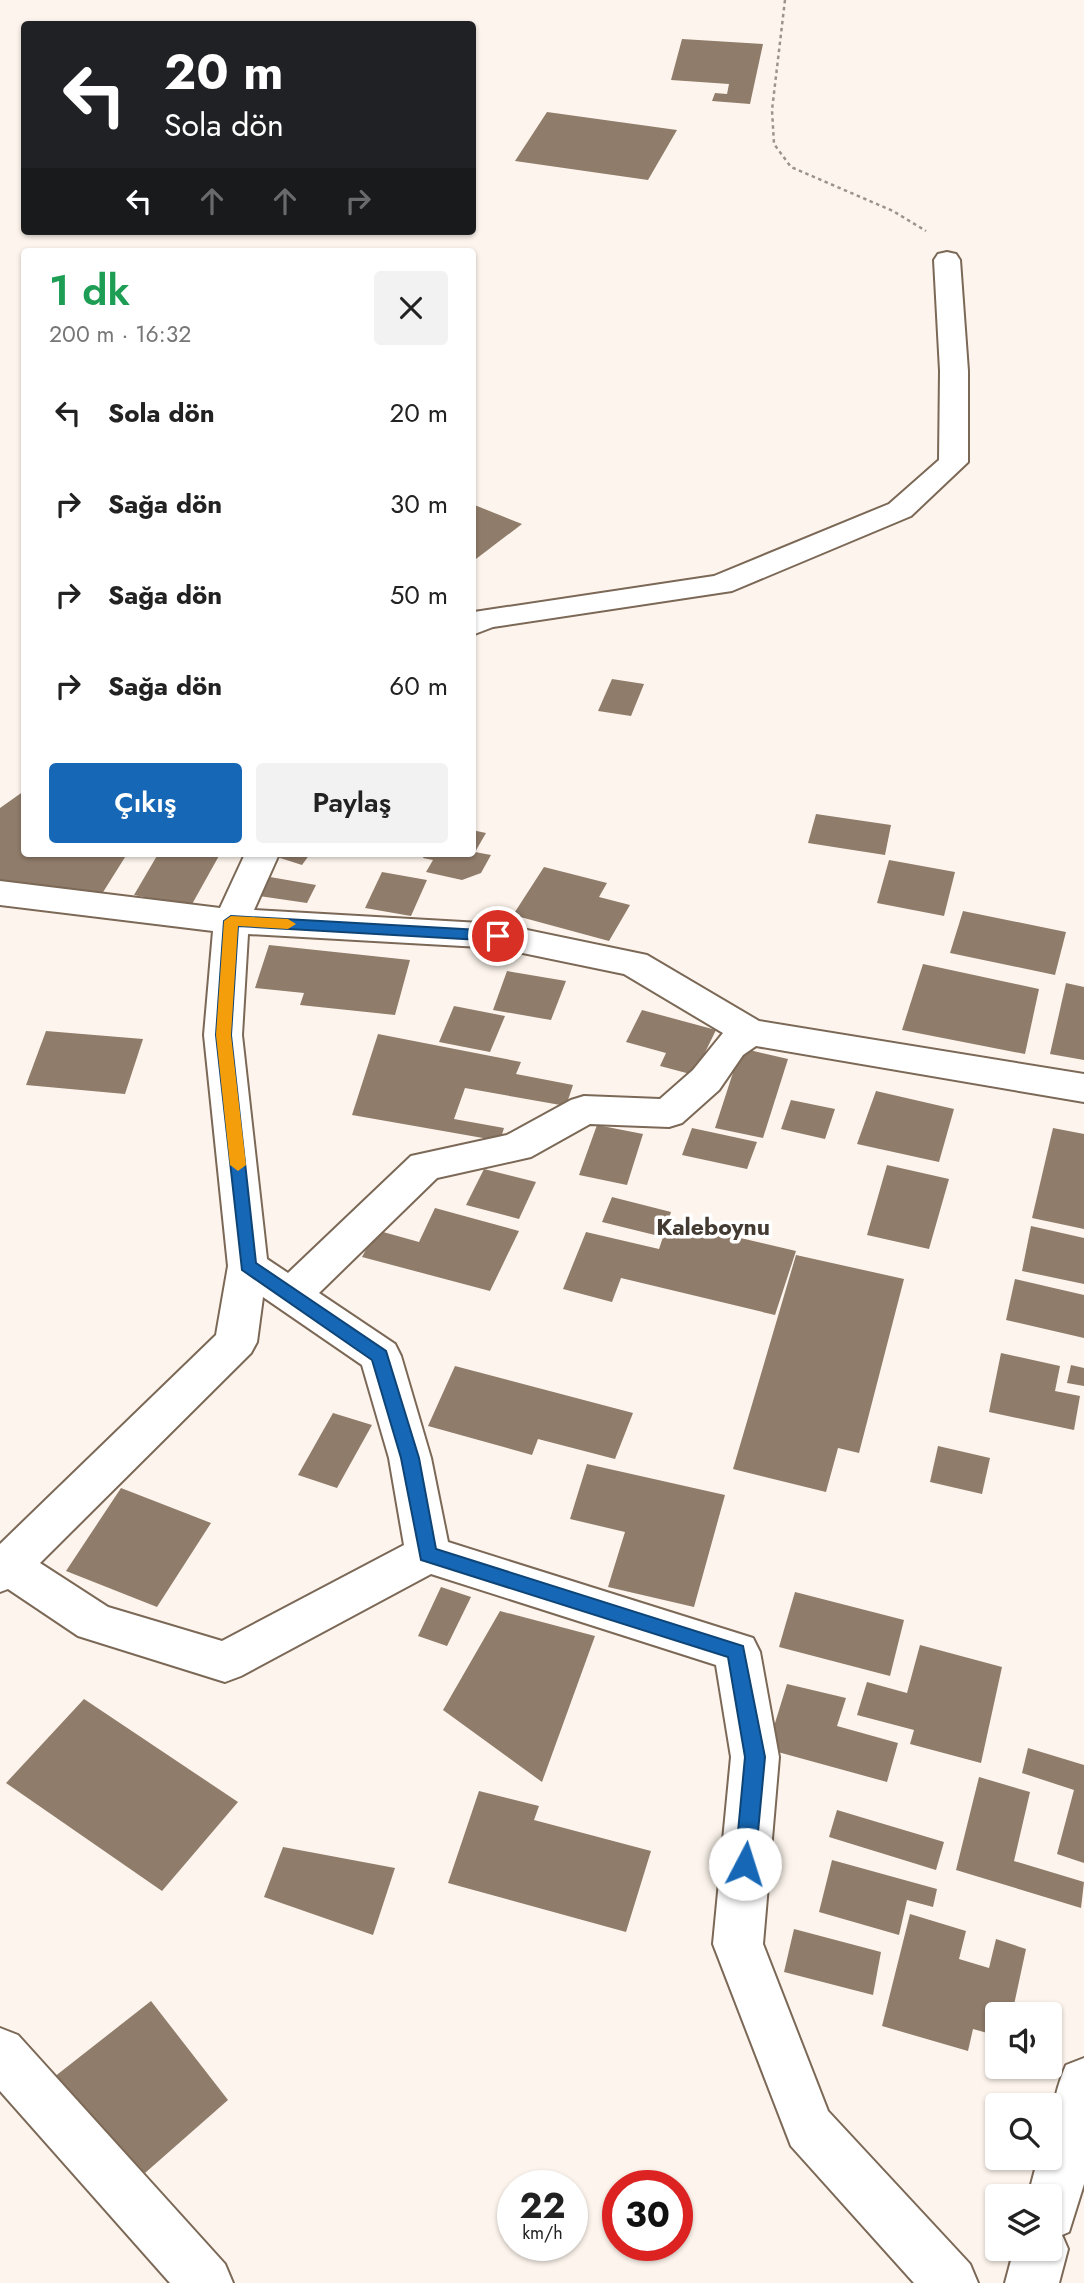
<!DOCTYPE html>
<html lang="tr">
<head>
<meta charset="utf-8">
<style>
  :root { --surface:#fff; --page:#f2f2f2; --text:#222; --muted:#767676; --accent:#1668b6 }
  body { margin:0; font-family:Jost,sans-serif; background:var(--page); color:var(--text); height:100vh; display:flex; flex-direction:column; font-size:26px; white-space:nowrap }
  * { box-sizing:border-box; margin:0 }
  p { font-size:23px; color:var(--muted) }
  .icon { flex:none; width:38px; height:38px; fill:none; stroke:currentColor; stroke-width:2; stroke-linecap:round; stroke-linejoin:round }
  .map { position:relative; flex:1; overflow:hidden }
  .drawer { position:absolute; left:21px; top:248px; width:455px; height:609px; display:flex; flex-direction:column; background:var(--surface); border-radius:7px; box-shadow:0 2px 5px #0004 }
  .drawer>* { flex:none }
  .top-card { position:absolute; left:21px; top:21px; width:455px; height:214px; border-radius:7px; box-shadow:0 2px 5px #0004; background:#202124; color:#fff; overflow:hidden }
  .buttons { position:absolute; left:985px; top:2002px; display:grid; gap:14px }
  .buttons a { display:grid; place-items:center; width:77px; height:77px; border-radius:7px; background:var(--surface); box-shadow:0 2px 5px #0004; font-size:35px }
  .speed { position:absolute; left:497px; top:2170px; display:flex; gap:14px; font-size:35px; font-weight:700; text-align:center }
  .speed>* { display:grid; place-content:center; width:91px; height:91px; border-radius:50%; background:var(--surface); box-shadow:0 2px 5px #0004; line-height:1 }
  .speed small { font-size:18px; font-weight:400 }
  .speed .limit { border:10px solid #d22; background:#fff; color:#111 }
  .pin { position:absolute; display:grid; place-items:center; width:60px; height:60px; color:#fff; margin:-30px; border:4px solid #fff; border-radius:50%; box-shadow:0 2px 7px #0007 }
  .me { position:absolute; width:77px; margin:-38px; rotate:5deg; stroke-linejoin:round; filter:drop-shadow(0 0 5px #0008) }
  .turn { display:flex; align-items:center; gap:24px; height:147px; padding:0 28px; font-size:32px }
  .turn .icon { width:91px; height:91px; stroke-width:2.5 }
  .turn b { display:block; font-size:49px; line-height:60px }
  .lanes { display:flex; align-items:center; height:66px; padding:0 28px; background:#0003; justify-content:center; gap:35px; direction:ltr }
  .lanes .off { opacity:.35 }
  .round { display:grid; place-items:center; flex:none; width:74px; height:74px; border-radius:7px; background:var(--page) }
  .overview { display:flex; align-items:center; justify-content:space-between; height:119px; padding:0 28px }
  h1 { font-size:42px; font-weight:600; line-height:52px; color:#1e9e55 }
  .cta { display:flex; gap:14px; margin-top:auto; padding:14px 28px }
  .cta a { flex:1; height:80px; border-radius:7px; background:var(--accent); color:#fff; font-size:28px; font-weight:600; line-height:80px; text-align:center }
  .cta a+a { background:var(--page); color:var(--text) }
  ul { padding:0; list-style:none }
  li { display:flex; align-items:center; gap:21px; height:91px; padding:0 28px }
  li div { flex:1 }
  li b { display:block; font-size:26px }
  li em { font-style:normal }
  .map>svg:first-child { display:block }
</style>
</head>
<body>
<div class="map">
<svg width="1084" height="2283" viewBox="0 0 1084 2283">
  <rect width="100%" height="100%" fill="#fdf5ed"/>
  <g fill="#907c6a">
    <path d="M682,39L763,44L750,104L712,101L715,93L727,94L729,84L671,80Z"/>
    <path d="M547,112L677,130L648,180L515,161Z"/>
    <path d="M472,504L522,524L472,562Z"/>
    <path d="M612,679L644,684L631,716L598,711Z"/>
    <path d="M24,791V854H127L100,897L0,886V808Z"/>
    <path d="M816,814L891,825L885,855L808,843Z"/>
    <path d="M472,830L486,833L475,852L491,855L481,873L462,880L426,872L433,860L423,858L425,854H472Z"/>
    <path d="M158,854H220L191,906L134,895Z"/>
    <path d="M280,854H310L302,865L277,857Z"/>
    <path d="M889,860L955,872L944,916L877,903Z"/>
    <path d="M544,867L607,883L599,897L630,905L609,941L513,915Z"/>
    <path d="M382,872L427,880L411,916L365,908Z"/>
    <path d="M270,877L316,885L307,903L259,896Z"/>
    <path d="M963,911L1066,932L1055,975L950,953Z"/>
    <path d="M269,945L410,960L395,1015L300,1005L304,993L255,988Z"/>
    <path d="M923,964L1039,989L1025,1054L902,1030Z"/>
    <path d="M507,971L566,981L551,1020L493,1010Z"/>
    <path d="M1066,983L1084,987V1060L1050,1054Z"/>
    <path d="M454,1006L505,1016L490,1052L439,1042Z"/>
    <path d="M642,1010L716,1030L694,1075L660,1066L666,1053L626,1042Z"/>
    <path d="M46,1031L143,1039L125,1094L26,1085Z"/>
    <path d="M378,1034L521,1062L516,1074L573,1085L566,1106L465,1088L454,1119L504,1128L500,1141L352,1115Z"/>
    <path d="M741,1048L788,1059L763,1138L715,1128Z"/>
    <path d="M876,1091L954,1109L939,1162L857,1144Z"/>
    <path d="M791,1100L835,1109L825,1139L781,1129Z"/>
    <path d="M597,1125L643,1134L627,1185L579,1175Z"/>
    <path d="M692,1128L757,1142L747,1169L682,1155Z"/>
    <path d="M1053,1128L1084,1134V1229L1032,1218Z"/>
    <path d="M887,1165L949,1179L929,1249L867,1235Z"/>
    <path d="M484,1169L536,1182L519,1219L466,1205Z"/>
    <path d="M612,1197L671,1212L668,1221L796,1251L775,1315L621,1278L612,1302L563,1289L586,1232L659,1249L663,1237L602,1222Z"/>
    <path d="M435,1208L519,1231L490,1291L362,1257L376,1230L419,1242Z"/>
    <path d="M1031,1226L1084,1238V1284L1022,1271Z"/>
    <path d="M796,1255L904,1279L859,1453L838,1448L826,1492L733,1469Z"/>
    <path d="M1015,1279L1084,1295V1338L1006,1320Z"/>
    <path d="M1001,1353L1060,1366L1055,1391L1080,1396L1074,1430L989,1412Z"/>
    <path d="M1071,1365L1084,1368V1386L1067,1383Z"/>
    <path d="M455,1366L633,1413L615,1459L538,1439L532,1455L428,1426Z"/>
    <path d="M333,1413L372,1425L337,1488L298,1475Z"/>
    <path d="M938,1446L990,1458L982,1494L930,1482Z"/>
    <path d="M587,1464L725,1495L694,1607L608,1587L625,1532L570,1519Z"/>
    <path d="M121,1488L211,1523L157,1607L66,1571Z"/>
    <path d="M441,1587L471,1597L447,1646L418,1636Z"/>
    <path d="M795,1592L904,1620L890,1676L779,1647Z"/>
    <path d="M500,1611L595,1636L542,1782L443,1710Z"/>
    <path d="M920,1645L1002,1667L981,1763L910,1744L914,1730L857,1715L867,1682L907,1693Z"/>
    <path d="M787,1684L846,1698L837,1726L898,1743L887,1782L767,1749Z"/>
    <path d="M84,1699L238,1802L162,1891L6,1783Z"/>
    <path d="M1028,1748L1084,1765V1863L1057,1854L1074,1790L1022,1773Z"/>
    <path d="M979,1777L1030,1792L1014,1861L1084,1882L1081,1908L956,1870Z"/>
    <path d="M479,1791L539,1806L534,1820L651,1851L626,1932L448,1883Z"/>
    <path d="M837,1810L944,1842L936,1870L829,1837Z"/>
    <path d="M283,1847L395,1868L373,1935L264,1897Z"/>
    <path d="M832,1860L937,1889L933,1907L907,1900L899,1935L819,1912Z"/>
    <path d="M910,1914L966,1931L959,1959L989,1968L996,1939L1026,1949L1012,2014H998V2036L973,2029L968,2051L882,2026Z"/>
    <path d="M794,1929L881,1952L873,1995L784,1972Z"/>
    <path d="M151,2001L228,2100L145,2173L49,2081Z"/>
  </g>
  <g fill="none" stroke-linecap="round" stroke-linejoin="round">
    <g stroke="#7b6856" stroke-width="4">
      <g id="minor">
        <path d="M947,252L956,254L960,260L968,371V462L911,516L732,591L493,627L472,635L474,612L714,576L889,504L939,460L940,371L934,260L938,254Z"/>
        <path d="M245,854H279L254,910L498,924L647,955L759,1021L1084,1074V1102L756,1046L743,1055L719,1090L682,1123L669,1127L590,1124L531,1157L437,1178L319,1293L395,1344L401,1356L431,1458L448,1542L753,1638L760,1652L779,1757L763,1944L828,2111L970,2264L978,2283H914L791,2146L713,1944L731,1757L716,1665L431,1574L241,1676L225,1682L78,1636L8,1589L0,1592V1544L216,1335L228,1266L204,1035L213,931L0,905V881L220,908ZM248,934L498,948L624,974L723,1033L693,1070L660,1099L584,1096L571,1100L507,1135L411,1156L288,1273L267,1259L242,1035ZM263,1297L362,1365L389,1458L404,1545L222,1641L108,1607L40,1563L251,1353L257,1342Z"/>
        <path d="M0,2028L18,2035L225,2264L233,2283H170L0,2091Z"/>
        <path d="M1084,2058V2184L1069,2232L1062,2235L1068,2249L1059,2283H1005L1014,2249H1050V2196H1028L1038,2158H1050C1050,2122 1052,2098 1066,2065Z"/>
      </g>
    </g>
    <path stroke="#9c948c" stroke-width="2.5" stroke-dasharray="3.5 3.5" stroke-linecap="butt" d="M785,0L772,110L774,144L791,167L893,211L926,231"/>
    <use href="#minor" fill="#fff" fill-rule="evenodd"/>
  </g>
  <path fill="#1668b6" stroke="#0e4476" stroke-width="2" d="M231,916L498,931L506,936L498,941L238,926L231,1035L256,1263L386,1351L419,1458L436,1549L743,1646L765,1757L755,1864L752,1870L745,1873L738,1870L735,1864L745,1757L728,1657L421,1560L401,1458L372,1360L242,1270L216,1035L224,921Z"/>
  <path fill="#f59e0b" d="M231,916L288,919L296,924L288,929L238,926L231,1035L246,1165L238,1171L230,1165L216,1035L224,921Z"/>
  <g text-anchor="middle" stroke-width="7" stroke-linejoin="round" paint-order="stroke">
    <g font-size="23" font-weight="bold" fill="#433a32" stroke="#fff">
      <text x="713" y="1235">Kaleboynu</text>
    </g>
  </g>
</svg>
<div class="buttons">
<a><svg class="icon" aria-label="sound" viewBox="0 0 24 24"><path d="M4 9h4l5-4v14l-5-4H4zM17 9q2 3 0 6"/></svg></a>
<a><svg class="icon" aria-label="search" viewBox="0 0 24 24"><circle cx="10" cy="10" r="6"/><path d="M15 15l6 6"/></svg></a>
<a><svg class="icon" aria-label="layers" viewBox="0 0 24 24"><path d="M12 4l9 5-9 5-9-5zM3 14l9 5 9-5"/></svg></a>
</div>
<div class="speed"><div>22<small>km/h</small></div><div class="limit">30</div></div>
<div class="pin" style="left:498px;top:936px;background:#d93025"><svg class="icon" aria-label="arrive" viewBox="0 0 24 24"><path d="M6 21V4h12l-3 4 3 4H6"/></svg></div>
<svg class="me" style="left:745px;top:1864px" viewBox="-20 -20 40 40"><circle r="19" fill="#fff"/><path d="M0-13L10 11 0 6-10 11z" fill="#1668b6"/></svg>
<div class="top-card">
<div class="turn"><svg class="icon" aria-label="left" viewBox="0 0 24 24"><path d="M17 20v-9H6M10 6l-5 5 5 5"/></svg><div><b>20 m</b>Sola dön</div></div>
<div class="lanes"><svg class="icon" aria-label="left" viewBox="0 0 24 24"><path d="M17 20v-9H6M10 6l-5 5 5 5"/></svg><svg class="icon off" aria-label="ahead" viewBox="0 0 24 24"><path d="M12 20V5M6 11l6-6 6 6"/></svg><svg class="icon off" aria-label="ahead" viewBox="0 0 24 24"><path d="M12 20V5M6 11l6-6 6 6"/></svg><svg class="icon off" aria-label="right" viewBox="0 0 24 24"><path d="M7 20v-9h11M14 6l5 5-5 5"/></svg></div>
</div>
<section class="drawer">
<div class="overview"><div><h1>1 dk</h1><p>200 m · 16:32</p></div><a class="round"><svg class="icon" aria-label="close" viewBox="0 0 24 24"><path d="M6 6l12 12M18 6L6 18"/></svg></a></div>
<ul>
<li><svg class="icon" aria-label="left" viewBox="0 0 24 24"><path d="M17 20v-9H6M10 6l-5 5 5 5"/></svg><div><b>Sola dön</b></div><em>20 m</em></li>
<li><svg class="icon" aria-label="right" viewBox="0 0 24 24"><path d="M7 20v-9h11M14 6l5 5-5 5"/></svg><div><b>Sağa dön</b></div><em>30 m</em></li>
<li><svg class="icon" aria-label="right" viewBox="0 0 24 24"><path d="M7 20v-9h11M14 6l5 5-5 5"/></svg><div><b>Sağa dön</b></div><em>50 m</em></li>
<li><svg class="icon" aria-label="right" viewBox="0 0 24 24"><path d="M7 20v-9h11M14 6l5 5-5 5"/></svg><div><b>Sağa dön</b></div><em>60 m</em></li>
</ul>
<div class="cta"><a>Çıkış</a><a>Paylaş</a></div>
</section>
</div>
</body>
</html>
